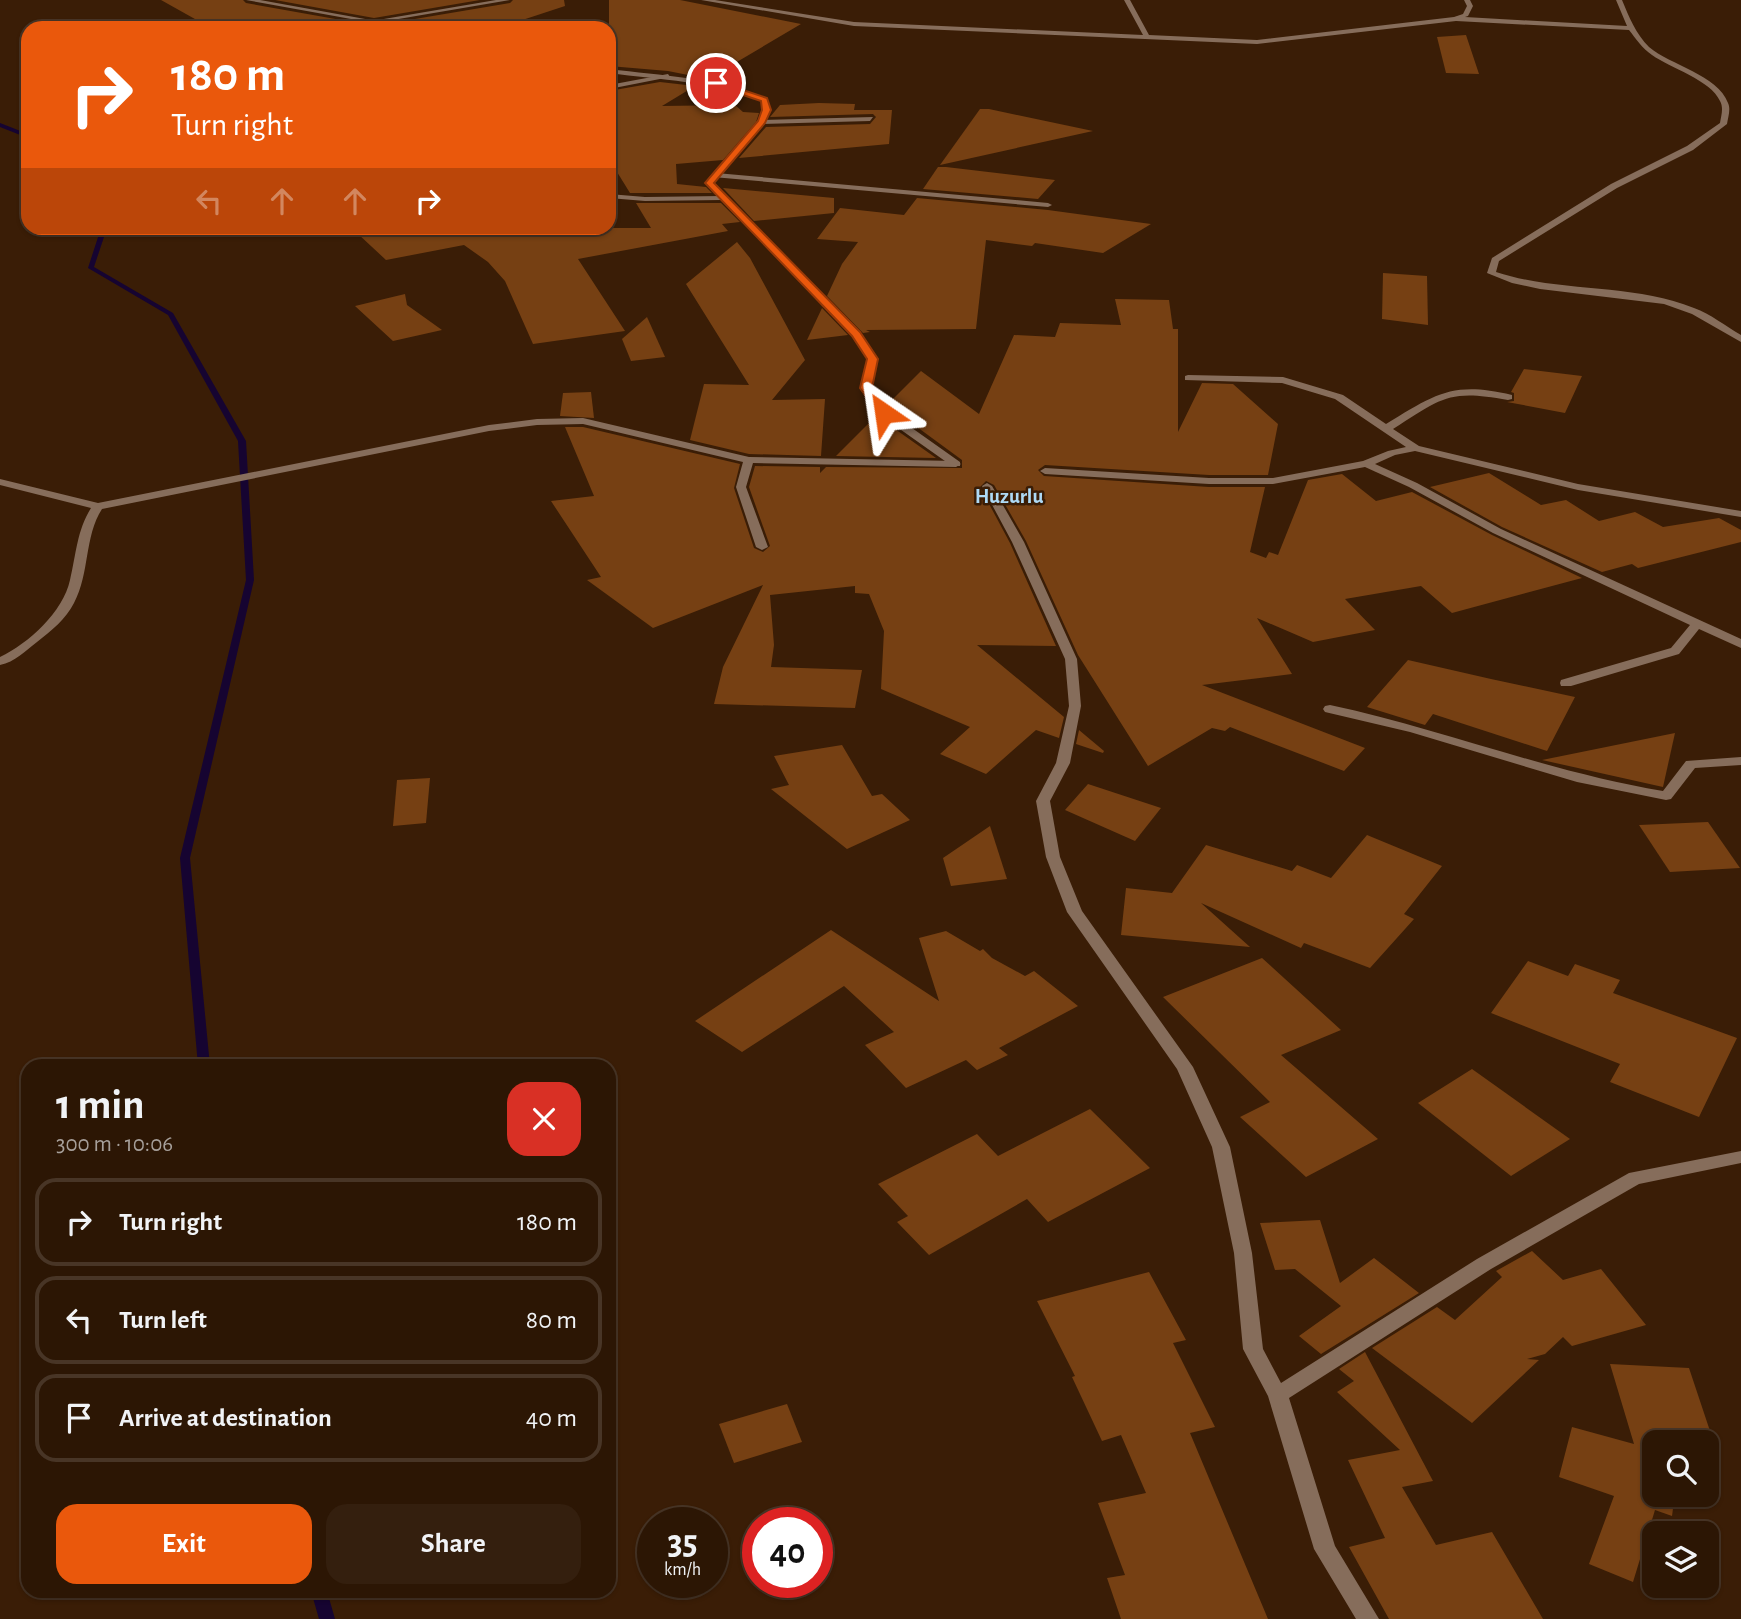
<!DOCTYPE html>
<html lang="en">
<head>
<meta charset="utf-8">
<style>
  :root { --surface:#2c1604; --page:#341f0e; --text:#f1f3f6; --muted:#a69f9a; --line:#483526; --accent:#ea580c }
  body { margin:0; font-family:"Alegreya Sans",sans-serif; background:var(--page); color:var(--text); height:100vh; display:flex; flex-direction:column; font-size:26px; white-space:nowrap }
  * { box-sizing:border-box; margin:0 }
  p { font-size:23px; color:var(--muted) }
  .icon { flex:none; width:38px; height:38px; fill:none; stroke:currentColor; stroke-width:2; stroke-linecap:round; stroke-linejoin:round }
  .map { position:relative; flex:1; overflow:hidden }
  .details { position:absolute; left:21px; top:1059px; width:595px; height:539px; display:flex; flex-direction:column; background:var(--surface); border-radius:21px; box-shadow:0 2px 5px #0004,0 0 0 2px var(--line) }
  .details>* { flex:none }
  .banner { position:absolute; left:21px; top:21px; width:595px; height:214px; border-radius:21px; box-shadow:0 2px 5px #0004,0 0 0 2px var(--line); background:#ea580c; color:#fff; overflow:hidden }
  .fabs { position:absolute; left:1642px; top:1430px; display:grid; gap:14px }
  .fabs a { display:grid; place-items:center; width:77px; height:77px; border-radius:14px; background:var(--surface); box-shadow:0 2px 5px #0004,0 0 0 2px var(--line); font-size:35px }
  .speed { position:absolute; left:637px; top:1507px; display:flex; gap:14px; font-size:35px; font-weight:700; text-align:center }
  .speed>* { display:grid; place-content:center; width:91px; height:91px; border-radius:50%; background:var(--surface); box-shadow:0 2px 5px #0004,0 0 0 2px var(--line); line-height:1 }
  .speed small { font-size:18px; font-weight:400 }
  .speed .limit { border:10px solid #d22; background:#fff; color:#111 }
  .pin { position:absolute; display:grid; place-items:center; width:60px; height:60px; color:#fff; margin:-30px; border:4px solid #fff; border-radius:50%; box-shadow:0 2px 7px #0007 }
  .me { position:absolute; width:77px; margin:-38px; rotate:328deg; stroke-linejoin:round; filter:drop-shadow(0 0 5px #0008) }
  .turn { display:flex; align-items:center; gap:24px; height:147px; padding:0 35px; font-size:32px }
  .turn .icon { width:91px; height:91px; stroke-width:2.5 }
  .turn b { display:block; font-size:49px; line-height:60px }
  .lanes { display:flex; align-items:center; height:66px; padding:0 35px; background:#0003; justify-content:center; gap:35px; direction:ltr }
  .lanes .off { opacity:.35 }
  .round { display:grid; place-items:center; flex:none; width:74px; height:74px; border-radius:21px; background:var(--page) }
  .head { display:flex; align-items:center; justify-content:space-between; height:119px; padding:0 35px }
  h1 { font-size:42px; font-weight:600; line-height:52px }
  .button { display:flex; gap:14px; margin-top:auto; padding:14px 35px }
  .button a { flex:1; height:80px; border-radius:21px; background:var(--accent); color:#fff; font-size:28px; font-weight:600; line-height:80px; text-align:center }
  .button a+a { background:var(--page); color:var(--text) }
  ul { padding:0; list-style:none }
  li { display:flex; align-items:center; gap:21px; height:88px; margin:0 14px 10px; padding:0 21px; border:4px solid var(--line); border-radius:21px }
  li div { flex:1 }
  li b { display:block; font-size:26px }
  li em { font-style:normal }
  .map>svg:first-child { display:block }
</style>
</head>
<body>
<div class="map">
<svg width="1741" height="1619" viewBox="0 0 1741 1619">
  <rect width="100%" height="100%" fill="#3a1d06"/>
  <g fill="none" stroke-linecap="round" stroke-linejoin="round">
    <g fill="#160431" fill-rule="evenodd">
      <path d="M0,123L28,134V138L0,127Z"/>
      <path d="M101,228H107L94,267L173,313L246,441L254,580L190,858L210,1066H198L180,858L246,580L238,441L168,315L88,268Z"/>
      <path d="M311,1591H327L335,1619H319Z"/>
    </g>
  </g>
  <g fill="#764013">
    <path d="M161,0H243L246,3L386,28H211Z"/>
    <path d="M275,0H480L374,18Z"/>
    <path d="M513,0H564L565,6L498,28H418L397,22L510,3Z"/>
    <path d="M609,0H680L801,24L708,79L668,71L609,66Z"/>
    <path d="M1466,35L1479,74L1446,73L1437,37Z"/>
    <path d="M660,82L695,86L662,106L735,105L743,112L759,113L756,122L723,160L676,164L677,184L706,187L712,193H630L609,159V91Z"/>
    <path d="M819,103L855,104L854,110H892L889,144L739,158L766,127L870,124L876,117L873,114L770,117L780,105Z"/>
    <path d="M980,109H989L1093,131L940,165Z"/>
    <path d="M938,167H946L1055,180L1038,199L923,189Z"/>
    <path d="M723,188L834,198V213L754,221Z"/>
    <path d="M917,198L1048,210L1151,224L1103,253L1035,243L1032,246L986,240L976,329L866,330L870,332L863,333L827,296L842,264L858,242L817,239L840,208L904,215Z"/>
    <path d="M636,203H721L740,222L722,224L728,231L578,259L625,331L533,344L505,281L488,262L464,245L386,260L357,233L406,228H651Z"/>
    <path d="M737,242L750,258L805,360L772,400L825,399L821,456L749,454L690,440L704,384L749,385L686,284Z"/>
    <path d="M1383,273L1427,276L1428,325L1382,319Z"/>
    <path d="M405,294L407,305L442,330L393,341L355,306Z"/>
    <path d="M1115,299L1169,300L1173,329H1178V432L1202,383L1233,384L1278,424L1268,475H1209L1045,465L1038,470L1044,476L1209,487H1265L1250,552L1266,558L1269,552L1278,555L1308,480L1342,474L1376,501L1412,492L1492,535L1582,578L1452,613L1421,586L1345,599L1375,630L1313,642L1257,618L1292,674L1202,685L1365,748L1344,771L1230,727L1225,731L1212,728L1148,766L1078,655L1026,541L994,485L986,481L980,487L1010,543L1056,646L977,645L1064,717L1059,738L1036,730L986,774L940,754L970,727L881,689L884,631L869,594L855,593V586L770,595L774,645L771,667L862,670L855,708L714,704L723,667L763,585L653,628L587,580L601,577L551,501L594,496L565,427H583L740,464L734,488L754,548L763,552L770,546L749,487L755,466L820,467V473L826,467L962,468V460L887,405L921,371L979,414L1014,335L1055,337L1060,323L1121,325Z"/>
    <path d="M822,308L848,335L807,340Z"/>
    <path d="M647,317L665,357L631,361L622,339Z"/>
    <path d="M1524,369L1582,376L1565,413L1507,402L1514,401V393L1511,392Z"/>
    <path d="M591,392L594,418L560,416L563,393Z"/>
    <path d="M877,415L878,417L936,458L836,456Z"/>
    <path d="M1489,473L1541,505L1566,500L1599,521L1635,512L1663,527L1719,518L1741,530V542L1638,568L1632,564L1602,572L1502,527L1430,487Z"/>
    <path d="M1408,660L1491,679L1575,697L1547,751L1433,714L1425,725L1367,707Z"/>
    <path d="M1079,730L1104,751L1103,753L1076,744Z"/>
    <path d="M1675,733L1663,787L1542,760Z"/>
    <path d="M842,745L872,796L882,794L910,820L847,849L771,789L789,785L774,756Z"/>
    <path d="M430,778L426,823L393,826L397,780Z"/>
    <path d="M1088,784L1161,808L1135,841L1065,810Z"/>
    <path d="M1708,822L1740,868L1670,872L1639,825Z"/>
    <path d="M990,826L1007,879L951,886L943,858Z"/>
    <path d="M1367,835L1442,866L1404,914L1414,919L1370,968L1304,943L1301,948L1201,903L1250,947L1121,935L1126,888L1172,893L1206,845L1292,871L1297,865L1331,878Z"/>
    <path d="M831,930L939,1001L919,938L946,931L980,951L983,949L992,958L1025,976L1034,971L1078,1006L999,1048L1008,1055L977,1070L966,1060L906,1088L865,1045L894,1032L844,986L742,1052L695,1021Z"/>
    <path d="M1262,958L1341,1030L1281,1055L1378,1139L1306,1177L1240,1117L1270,1102L1163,997Z"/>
    <path d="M1528,961L1568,976L1575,964L1620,980L1613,993L1737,1038L1699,1117L1610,1082L1620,1064L1491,1013Z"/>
    <path d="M1472,1069L1570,1139L1511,1176L1418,1103Z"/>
    <path d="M1090,1109L1150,1168L1048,1222L1027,1199L929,1255L897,1222L908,1216L878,1184L977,1134L998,1156Z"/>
    <path d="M1320,1220L1340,1283L1374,1258L1419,1293L1321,1354L1299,1336L1341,1306L1295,1269L1275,1270L1260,1223Z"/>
    <path d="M1532,1251L1563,1280L1601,1269L1646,1325L1572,1346L1563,1337L1545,1354L1527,1359L1539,1360L1472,1423L1372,1348L1437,1307L1455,1320L1502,1277L1496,1271Z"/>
    <path d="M1149,1272L1186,1340L1173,1343L1215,1427L1190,1433L1268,1619H1121L1107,1578L1125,1575L1098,1503L1146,1493L1121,1435L1102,1441L1072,1377L1075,1376L1037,1301Z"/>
    <path d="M1365,1352L1433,1481L1402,1487L1436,1545L1492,1532L1543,1619H1389L1349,1547L1385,1538L1348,1460L1400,1450L1337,1392L1354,1381L1339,1369Z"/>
    <path d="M1610,1364L1689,1368L1714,1443L1654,1442V1494H1675L1672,1516L1655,1510L1633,1582L1589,1564L1614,1496L1559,1477L1572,1427L1634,1444Z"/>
    <path d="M787,1404L802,1442L734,1463L719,1424Z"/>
  </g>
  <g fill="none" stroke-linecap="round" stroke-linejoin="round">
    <g fill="#866d5b" fill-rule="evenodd">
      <path d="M496,0H510L375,23L372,21Z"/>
      <path d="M701,0H715L854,22L1143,35L1124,0H1130L1149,35L1257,40L1454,17L1463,14L1467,6L1464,0H1470L1473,6L1468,16L1465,17L1627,26L1616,0H1622C1629,17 1636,34 1649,47C1670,65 1718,75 1728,103C1731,109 1728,117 1727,124L1693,150L1617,188L1499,261L1496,272C1560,293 1631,283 1694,308C1711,314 1725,326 1741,335V342L1692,314L1664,304L1540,289L1512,283L1487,273L1492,258L1611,184L1687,146L1720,123C1721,116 1724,108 1720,101C1711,80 1670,68 1652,55C1642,48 1636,39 1629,30L1456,21L1257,44L854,26Z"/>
      <path d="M668,74L670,77L609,89V85Z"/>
      <path d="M873,117L870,121L762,124L758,122L762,120Z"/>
      <path d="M716,173L1048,203L1052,205L1048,207L713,177V173Z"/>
      <path d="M609,194L645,197L722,196L726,198L722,200L645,201L609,198Z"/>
      <path d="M1188,375L1283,377L1343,395L1386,424C1436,394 1452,381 1512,395V399L1508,400C1448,389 1442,398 1393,429L1419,446L1578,484L1741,511V517L1578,490L1415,451L1395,455L1375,464L1417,483L1501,529L1741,639V648L1699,629L1679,654L1571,686H1561L1560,683L1561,680L1671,648L1690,625L1493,533L1409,487L1365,467L1273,484H1209L1045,474L1040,471L1045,468L1209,478H1273L1363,461L1388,451L1406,447L1335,399L1282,383L1185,380V376Z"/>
      <path d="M583,418L749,457L956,461L961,464L956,467L753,463L746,487L768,547L762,550L756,547L736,487L743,462L583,424L537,425L489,431L102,509C84,537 90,573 74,603C66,619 51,631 37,642C25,651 15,662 0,665V657C29,643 63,612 70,580C76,555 77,530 91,508L0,485V479L98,503L489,425L537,419Z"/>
      <path d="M987,483L992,486L1024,542L1077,659L1081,706L1070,763L1050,801L1060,857L1082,911L1193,1067L1230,1147L1252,1253L1263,1349L1281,1383L1477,1259L1629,1173L1741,1151V1163L1639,1184L1491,1269L1289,1398L1335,1546L1379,1619H1356L1314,1549L1268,1396L1243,1349L1234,1253L1212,1147L1177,1069L1067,912L1046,857L1036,801L1056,763L1069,706L1065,659L1012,542L982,486Z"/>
      <path d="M1330,705C1442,729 1549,772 1663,791L1686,761L1741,757V765L1695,768L1671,799L1666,800L1577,782L1410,732L1325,712L1323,709L1325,706Z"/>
    </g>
    <g fill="#866d5b" fill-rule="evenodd">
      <path d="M246,0H260L415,28H401Z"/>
      <path d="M609,69C663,76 716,77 766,99L770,110L766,122L714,183L859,332L878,359L871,388L888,411L960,462V466H952L880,415L861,388L868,359L853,336L706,183L759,122L762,110L761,101C712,81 661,80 609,73Z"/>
    </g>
  </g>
  <path fill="#ea580c" stroke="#983908" stroke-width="2" d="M716,81L767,98L771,110L765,123L714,183L860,332L878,359L872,388L890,413L889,416H880L860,388L867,359L852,336L705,183L758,121L762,110L761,101L713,85Z"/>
  <g text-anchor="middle" stroke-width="5" stroke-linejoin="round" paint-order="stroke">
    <g font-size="21" font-weight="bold" fill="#aedaf6" stroke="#3a1d06">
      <text x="1009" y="503">Huzurlu</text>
    </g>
  </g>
</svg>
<div class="fabs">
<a><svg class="icon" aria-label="search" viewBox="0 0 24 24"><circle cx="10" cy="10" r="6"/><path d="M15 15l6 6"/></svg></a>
<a><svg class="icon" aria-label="layers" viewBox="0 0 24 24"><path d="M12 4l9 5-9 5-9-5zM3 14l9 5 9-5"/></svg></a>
</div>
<div class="speed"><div>35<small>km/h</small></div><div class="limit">40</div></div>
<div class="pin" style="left:716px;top:83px;background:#d93025"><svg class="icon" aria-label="arrive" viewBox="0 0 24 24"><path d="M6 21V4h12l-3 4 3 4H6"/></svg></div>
<svg class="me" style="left:884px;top:413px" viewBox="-20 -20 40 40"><path d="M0-17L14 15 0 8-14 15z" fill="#ea580c" stroke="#fff" stroke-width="4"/></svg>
<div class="banner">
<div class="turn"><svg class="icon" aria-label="right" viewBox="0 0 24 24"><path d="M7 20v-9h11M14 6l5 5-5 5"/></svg><div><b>180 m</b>Turn right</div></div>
<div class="lanes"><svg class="icon off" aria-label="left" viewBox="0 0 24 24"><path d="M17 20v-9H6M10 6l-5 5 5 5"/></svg><svg class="icon off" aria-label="ahead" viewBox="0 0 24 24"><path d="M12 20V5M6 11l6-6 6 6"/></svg><svg class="icon off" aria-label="ahead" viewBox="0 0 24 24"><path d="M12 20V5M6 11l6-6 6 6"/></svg><svg class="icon" aria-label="right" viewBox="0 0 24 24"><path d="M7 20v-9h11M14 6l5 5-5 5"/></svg></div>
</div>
<section class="details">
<div class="head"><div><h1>1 min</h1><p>300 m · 10:06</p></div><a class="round" style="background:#d93025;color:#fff"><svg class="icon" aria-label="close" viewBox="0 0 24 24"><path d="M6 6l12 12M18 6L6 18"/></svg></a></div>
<ul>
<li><svg class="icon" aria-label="right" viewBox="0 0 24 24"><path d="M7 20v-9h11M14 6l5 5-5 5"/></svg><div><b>Turn right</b></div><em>180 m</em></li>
<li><svg class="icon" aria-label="left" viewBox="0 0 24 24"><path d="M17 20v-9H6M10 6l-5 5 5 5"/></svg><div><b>Turn left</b></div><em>80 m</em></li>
<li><svg class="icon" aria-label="arrive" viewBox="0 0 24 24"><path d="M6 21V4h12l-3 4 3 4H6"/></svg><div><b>Arrive at destination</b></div><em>40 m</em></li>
</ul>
<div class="button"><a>Exit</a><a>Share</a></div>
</section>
</div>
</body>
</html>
